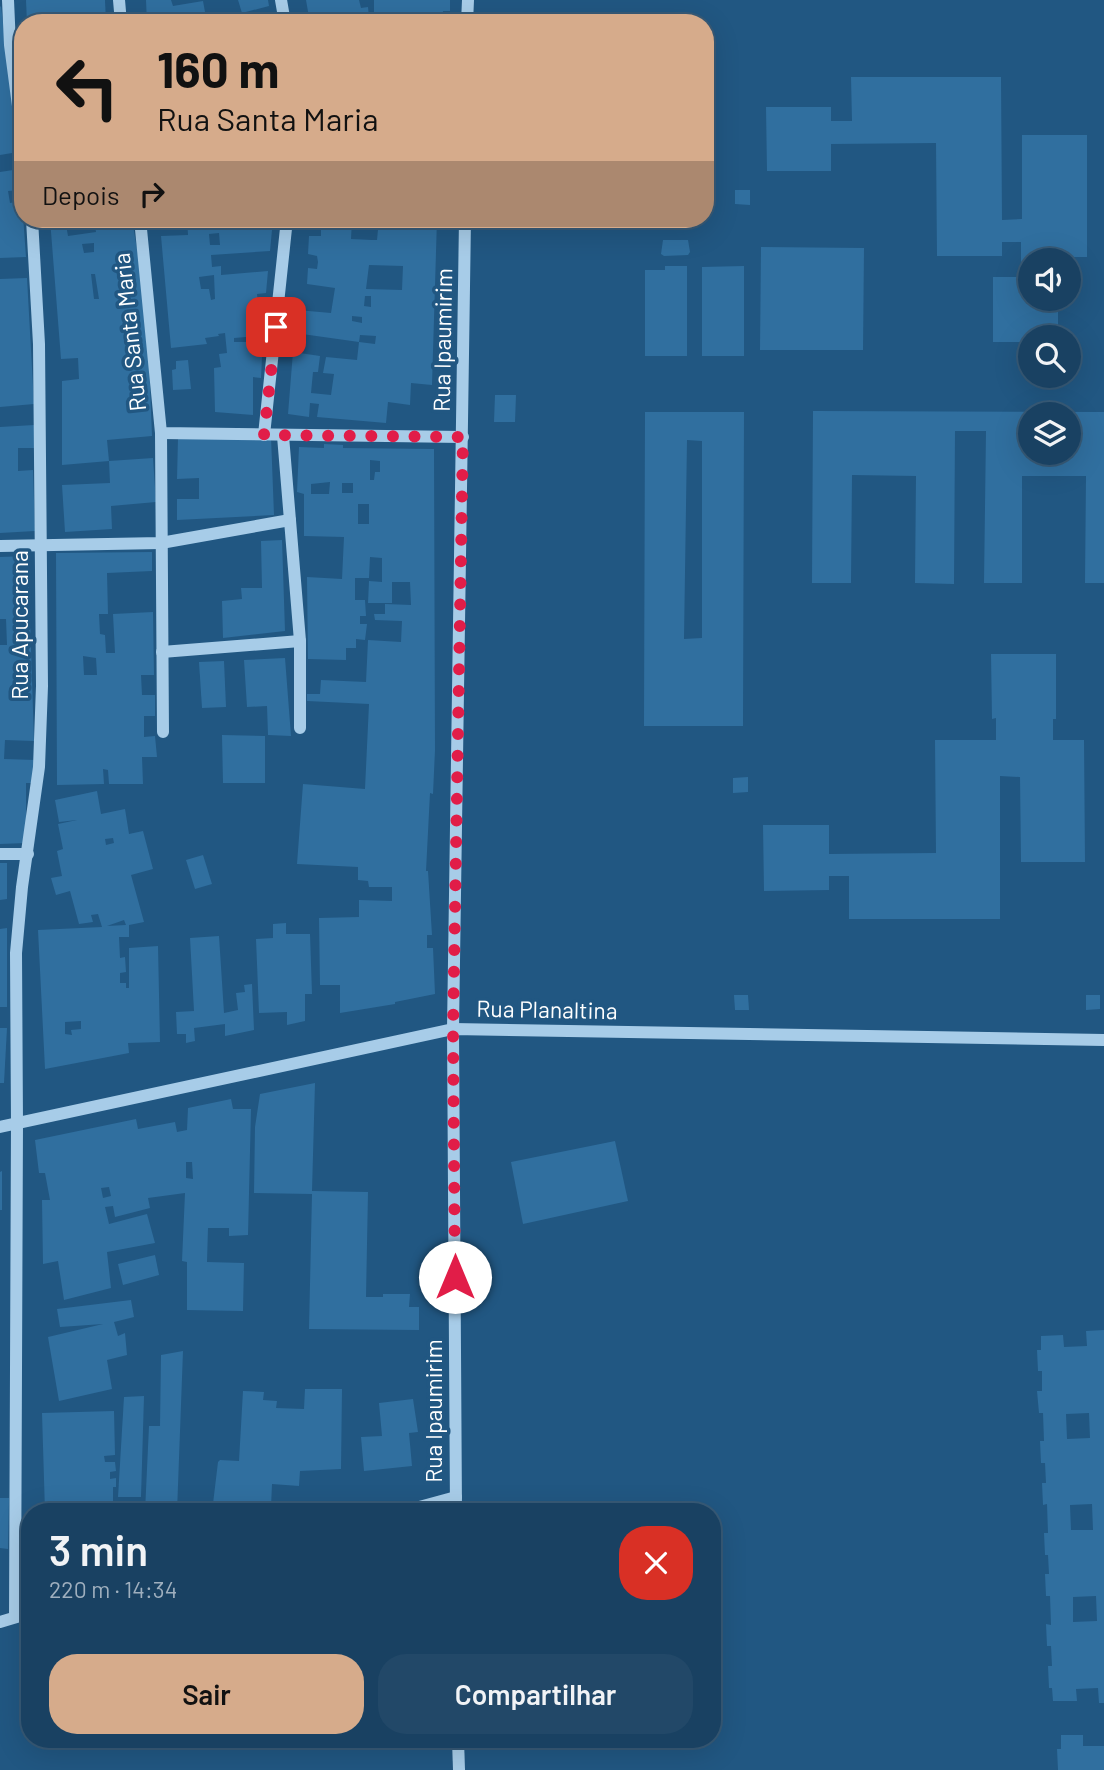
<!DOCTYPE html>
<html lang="pt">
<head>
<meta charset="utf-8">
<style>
  :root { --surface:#194162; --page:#224868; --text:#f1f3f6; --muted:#9fafbe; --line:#375a77; --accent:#d6ab8b }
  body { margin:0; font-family:Barlow,sans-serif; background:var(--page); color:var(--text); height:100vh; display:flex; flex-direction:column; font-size:26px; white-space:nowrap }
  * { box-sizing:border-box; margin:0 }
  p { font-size:23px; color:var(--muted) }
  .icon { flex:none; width:38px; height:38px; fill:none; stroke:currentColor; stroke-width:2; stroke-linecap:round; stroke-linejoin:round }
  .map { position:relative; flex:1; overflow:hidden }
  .drawer { position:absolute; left:21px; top:1503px; width:700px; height:245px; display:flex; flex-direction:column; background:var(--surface); border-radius:28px; box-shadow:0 7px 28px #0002,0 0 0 2px var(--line) }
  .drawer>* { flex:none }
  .top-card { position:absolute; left:14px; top:14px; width:700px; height:214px; border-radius:28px; box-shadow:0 7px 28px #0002,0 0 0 2px var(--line); background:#d6ab8b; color:#111; overflow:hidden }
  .buttons { position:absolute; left:1018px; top:248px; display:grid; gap:14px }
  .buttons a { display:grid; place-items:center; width:63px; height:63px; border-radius:50%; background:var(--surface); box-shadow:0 7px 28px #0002,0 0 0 2px var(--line); font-size:35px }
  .pin { position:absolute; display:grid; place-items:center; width:60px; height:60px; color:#fff; margin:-30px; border-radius:14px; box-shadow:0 4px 10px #0006 }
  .me { position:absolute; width:77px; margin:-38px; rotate:0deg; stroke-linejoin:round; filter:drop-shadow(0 0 5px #0008) }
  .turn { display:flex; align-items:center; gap:24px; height:147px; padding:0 28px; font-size:32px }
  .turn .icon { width:91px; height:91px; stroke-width:2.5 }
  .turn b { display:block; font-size:49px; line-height:60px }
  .then { display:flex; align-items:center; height:66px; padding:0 28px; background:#0003; gap:14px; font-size:26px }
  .round { display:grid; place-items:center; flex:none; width:74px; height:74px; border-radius:28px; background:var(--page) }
  .headline { display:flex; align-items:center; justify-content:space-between; height:119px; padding:0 28px }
  h1 { font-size:42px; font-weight:600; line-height:52px }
  .action { display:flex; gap:14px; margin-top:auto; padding:14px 28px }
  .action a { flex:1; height:80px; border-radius:28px; background:var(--accent); color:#111; font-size:28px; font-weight:600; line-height:80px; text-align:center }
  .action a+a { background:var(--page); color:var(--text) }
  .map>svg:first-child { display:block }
</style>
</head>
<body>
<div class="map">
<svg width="1104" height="1770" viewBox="0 0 1104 1770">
  <rect width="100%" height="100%" fill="#215782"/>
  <g fill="#306f9f" fill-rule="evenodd">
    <path d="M26,0H105L106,23H27Z"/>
    <path d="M146,0H171L173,6L203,1L207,23H147Z"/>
    <path d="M238,0H268L269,6L242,13Z"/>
    <path d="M306,0H359L361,8L368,7L369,17L363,18L364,23H310Z"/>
    <path d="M374,0H450V11H443L442,23H386L385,13H374Z"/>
    <path d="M1,6L18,152L0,155V7Z"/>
    <path d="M851,77H1001L1002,220L1022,219V135H1087V257H1044V261H1031V299H1058V338H1031V342H993V277H1021V242H1002V256H937L936,143L831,144V171H767L766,107H831V121H852Z"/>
    <path d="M20,169L21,190L8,191L10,203L22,201L26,257L0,258V172Z"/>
    <path d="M735,190H750V205L735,204Z"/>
    <path d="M50,219H65L68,236L96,232L94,219H132L147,309L152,436L107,440L109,461L62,465V381L79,379L78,358L61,359ZM94,243V252L84,253L82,244ZM91,274H95L99,299H94Z"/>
    <path d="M187,219H281L279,230H272L270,251L211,255L212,267L221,266V275L268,271L266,293L257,294L259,315L264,316L261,378L253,377V415L215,412L214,368L221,367L219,354L227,353L225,333L218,334L219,336L205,338L207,344L171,348L161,236L188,235ZM219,233L220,245H210L209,234ZM214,275L215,299L211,300L209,289H201L199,277ZM246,337V342H234V338Z"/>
    <path d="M321,219H352L351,239L372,240H377L379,219H437L432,385L411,383L410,405L388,402L386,423L317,417L319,404L310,403L309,417L288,414L293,352L320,356L318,372H313L311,393L331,395L334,374L323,373L326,357L357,360L359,342L375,344L376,336L360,335L359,342L295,333L297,310L331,313L335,288L307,284L308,268L317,269L318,262L317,256L308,254L309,236H321ZM369,265L403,266L402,290L366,289ZM365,296H371V307L364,306ZM352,316L362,317V323L352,321Z"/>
    <path d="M663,240H688L690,252L688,255L664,256L661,254Z"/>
    <path d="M761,247L864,248L863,350H760Z"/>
    <path d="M665,266H687V356H645V270H665Z"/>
    <path d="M744,266V356H702V267Z"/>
    <path d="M27,278L34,404L0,407V279Z"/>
    <path d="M188,360L191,389L173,390L172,370L176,369V361Z"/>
    <path d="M495,395H516L515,422H494Z"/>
    <path d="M813,411L1104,412V583H1085L1086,476H1022V583H984L986,431H955L954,584L915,583L916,476L852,475L851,583H812ZM1031,415H1069V453H1031Z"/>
    <path d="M645,412H744L743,726H644ZM687,440L702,441V638L684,639Z"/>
    <path d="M34,425V448H18V471L33,470L35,531L0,533V427Z"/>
    <path d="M271,437L274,515L177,520V499H199V478L177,479L178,438Z"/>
    <path d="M324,444L343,445V448L434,449L435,750L433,794L430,793L426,871H428L432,935H427V948H433L435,994L395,1002V1004L340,1013V985H320L319,918L359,917V900L392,901V887H369L368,881L358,880V867L297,864L303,784L365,789L369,704L307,701V694H320L321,680L366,682L368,640L401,642L402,621L375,620L374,614H385V604L411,605L410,582H392V603H368L369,581L382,582V558L370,557L369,578H355V600H365L366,616H360V624H367L365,640L356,639V648H346V660L308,659L307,577L342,579L344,537L304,536V494L297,492L299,447L324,448ZM370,460L380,461V472H375L374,480H370ZM330,482L329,494H311V484ZM342,483H353V493H342ZM358,504H369V524H358Z"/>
    <path d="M153,458L156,502L111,506L112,529L65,532L62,485L110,483L109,461Z"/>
    <path d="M282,540L285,631L223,638L222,601L242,599L241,588H262L261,541Z"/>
    <path d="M152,552V571L107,573L108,614H99L100,634L105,635L106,653H115L113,614L153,612L154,675H141L142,695H155V716H144V737L155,736L157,757H142L143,784H109L108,770L103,769L104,784L57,785L56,553ZM83,656L96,658L97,675H84Z"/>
    <path d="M28,556L34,741L5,740L4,759L35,760L36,783H26V843L0,844V645H7L6,619H0V557Z"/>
    <path d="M991,654H1056V719H1053V740H1084L1085,862H1021L1020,777L1000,776V919H849V876H829V890L764,891L763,825H829V854L936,853L935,740H996V718L992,719Z"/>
    <path d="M285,658L291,736L268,735L267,706L247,707L244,660Z"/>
    <path d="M224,661L226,707L202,708L199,662Z"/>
    <path d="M222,735L265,736V783H223Z"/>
    <path d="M748,777V792L733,793V778Z"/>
    <path d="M97,791L101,814L125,809L129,834L143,831L153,869L131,875L144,922L129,925V937H119L120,958L125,957L126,972L120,973V983H126V988H129V948L158,946L160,1042L128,1043L129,1053L45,1069L38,930L102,927L98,914L91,915L93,922L79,924L70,891L56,895L51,878L62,876L57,851L63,849L58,824L77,820L59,822L55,800ZM113,838L114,843L106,845L105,839ZM124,920L126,925L107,926ZM81,1021V1029L71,1030L72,1035L65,1034V1022Z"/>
    <path d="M203,855L212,884L195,889L186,860Z"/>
    <path d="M0,863H7V899L0,900Z"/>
    <path d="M286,923V934H310L312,994H305V1021L287,1025V1012L259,1013L256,939L273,938V924Z"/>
    <path d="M7,928V1007H0V929Z"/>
    <path d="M219,936L224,1013L238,1010L236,993L245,992L244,985L252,984L254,1030L225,1036V1024L194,1028L195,1041L186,1043V1034H177L176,1012L194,1011L190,938Z"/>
    <path d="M734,995H748L749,1010H735Z"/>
    <path d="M1086,995H1100V1009L1086,1010Z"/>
    <path d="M0,1028H7L4,1083H0Z"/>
    <path d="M315,1083L312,1191L368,1192L366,1297H383V1294H410L409,1307H419V1330L309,1329L312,1194L254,1193L255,1127L260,1094Z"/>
    <path d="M231,1099L233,1109H251L248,1235L229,1236V1228H208L207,1262L244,1263L243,1311L187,1310V1262L182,1261L185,1193L148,1198L150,1208L115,1217L113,1206L105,1207L109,1224L147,1214L155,1243L107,1252L111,1288L64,1300L58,1261L43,1264L42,1200H50L45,1173H39L35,1140L136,1119L138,1129L175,1122L177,1132L187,1130L188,1108ZM186,1162H192L193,1179L186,1178ZM109,1187L111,1196L103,1198L101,1188Z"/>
    <path d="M615,1141L628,1201L523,1224L511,1162Z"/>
    <path d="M2,1171V1210H0V1172Z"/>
    <path d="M155,1255L159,1275L123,1285L118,1264Z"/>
    <path d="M131,1300L134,1317L114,1322L118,1336L125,1333L127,1355L107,1360L112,1389L59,1401L48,1337L103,1324L60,1327L57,1309Z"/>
    <path d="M1104,1330V1703H1099L1098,1688L1076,1689L1077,1701H1053L1052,1688H1049L1048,1666H1052L1051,1646H1047L1046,1624L1051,1625L1050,1596H1046L1045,1574H1049L1048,1555H1045L1044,1533H1048L1047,1504L1043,1505L1042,1483H1046L1045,1463H1041L1040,1441H1044L1043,1413H1039L1037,1391H1042V1371H1038L1037,1350H1041V1336L1063,1335L1064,1347L1087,1346L1086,1331ZM1089,1413L1090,1438L1067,1439L1066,1414ZM1092,1504L1093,1530H1071L1070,1505ZM1096,1596L1097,1621L1073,1622V1597Z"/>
    <path d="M183,1351L177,1512H145L149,1426H160L161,1355Z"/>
    <path d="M305,1389H342L341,1469L300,1471L299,1486L272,1484L271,1507L236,1505V1512H212L218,1462L220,1460L239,1461L243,1391L264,1392L263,1400L277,1401L276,1408L304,1409Z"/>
    <path d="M144,1396L141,1497H118L124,1397Z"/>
    <path d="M413,1399L418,1432L409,1433L412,1466L364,1471L361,1437L382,1436L379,1403Z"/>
    <path d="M114,1411L115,1455L104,1456L105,1462H115L116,1471L110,1472V1479L116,1478V1487H113V1501H106L107,1512H45L42,1413Z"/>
    <path d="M0,1498H9L8,1549L0,1548Z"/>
    <path d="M1061,1735H1083V1746H1104V1770H1058L1057,1749H1061Z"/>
  </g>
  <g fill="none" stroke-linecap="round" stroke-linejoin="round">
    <g stroke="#a7cce8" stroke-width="12">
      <path d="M8,0L10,45L23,144"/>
      <path d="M119,0L121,23"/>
      <path d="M281,0L285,23"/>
      <path d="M467,23L468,0"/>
      <path d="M140,219L161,433L463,437"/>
      <path d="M161,433L163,732"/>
      <path d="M264,435L287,219"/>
      <path d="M283,436L300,641V728"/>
      <path d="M0,546L161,543L290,520"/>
      <path d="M162,652L300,641"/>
      <path d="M0,854H28"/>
      <path d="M0,1127L453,1029L1104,1040"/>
      <path d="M401,1512L456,1497"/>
      <path d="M456,1512L453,1029L465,219"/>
      <path d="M15,1617L17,1123L16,953L22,887L39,767L42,686L39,344L32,219"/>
      <path d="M0,1622L30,1613"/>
      <path d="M458,1740L459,1770"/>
    </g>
  </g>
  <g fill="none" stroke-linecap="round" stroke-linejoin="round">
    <path stroke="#e11d48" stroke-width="12" stroke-dasharray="0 21.6" d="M276,327L264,435L463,437L453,1029L455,1277"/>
  </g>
  <g text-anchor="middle" stroke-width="7" stroke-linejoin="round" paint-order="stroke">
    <g font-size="23" fill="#fff" stroke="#215782">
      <text transform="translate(130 332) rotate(-96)" y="8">Rua Santa Maria</text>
      <text transform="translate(443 340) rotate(-89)" y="8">Rua Ipaumirim</text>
      <text transform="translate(20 625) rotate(-90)" y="8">Rua Apucarana</text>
      <text transform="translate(547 1010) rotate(1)" y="8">Rua Planaltina</text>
      <text transform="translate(434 1411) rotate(-90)" y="8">Rua Ipaumirim</text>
    </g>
  </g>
</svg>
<div class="buttons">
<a><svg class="icon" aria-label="sound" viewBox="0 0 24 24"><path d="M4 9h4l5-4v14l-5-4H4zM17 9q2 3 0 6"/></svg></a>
<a><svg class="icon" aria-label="search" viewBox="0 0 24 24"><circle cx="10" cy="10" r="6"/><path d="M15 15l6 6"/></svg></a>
<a><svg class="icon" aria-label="layers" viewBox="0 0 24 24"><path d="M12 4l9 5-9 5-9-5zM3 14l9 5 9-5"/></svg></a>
</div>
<div class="pin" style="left:276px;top:327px;background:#d93025"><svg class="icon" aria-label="arrive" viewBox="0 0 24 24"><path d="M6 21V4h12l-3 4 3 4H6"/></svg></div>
<svg class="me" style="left:455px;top:1277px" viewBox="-20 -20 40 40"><circle r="19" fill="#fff"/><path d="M0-13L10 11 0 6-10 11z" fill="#e11d48"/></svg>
<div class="top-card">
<div class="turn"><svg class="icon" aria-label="left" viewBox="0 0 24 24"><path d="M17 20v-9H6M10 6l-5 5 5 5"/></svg><div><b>160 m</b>Rua Santa Maria</div></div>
<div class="then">Depois<svg class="icon" aria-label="right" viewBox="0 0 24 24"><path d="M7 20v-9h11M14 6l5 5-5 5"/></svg></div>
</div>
<section class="drawer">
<div class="headline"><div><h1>3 min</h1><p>220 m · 14:34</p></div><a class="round" style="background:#d93025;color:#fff"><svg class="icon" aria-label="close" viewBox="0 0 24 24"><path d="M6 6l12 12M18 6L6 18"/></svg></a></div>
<div class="action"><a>Sair</a><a>Compartilhar</a></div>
</section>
</div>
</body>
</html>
